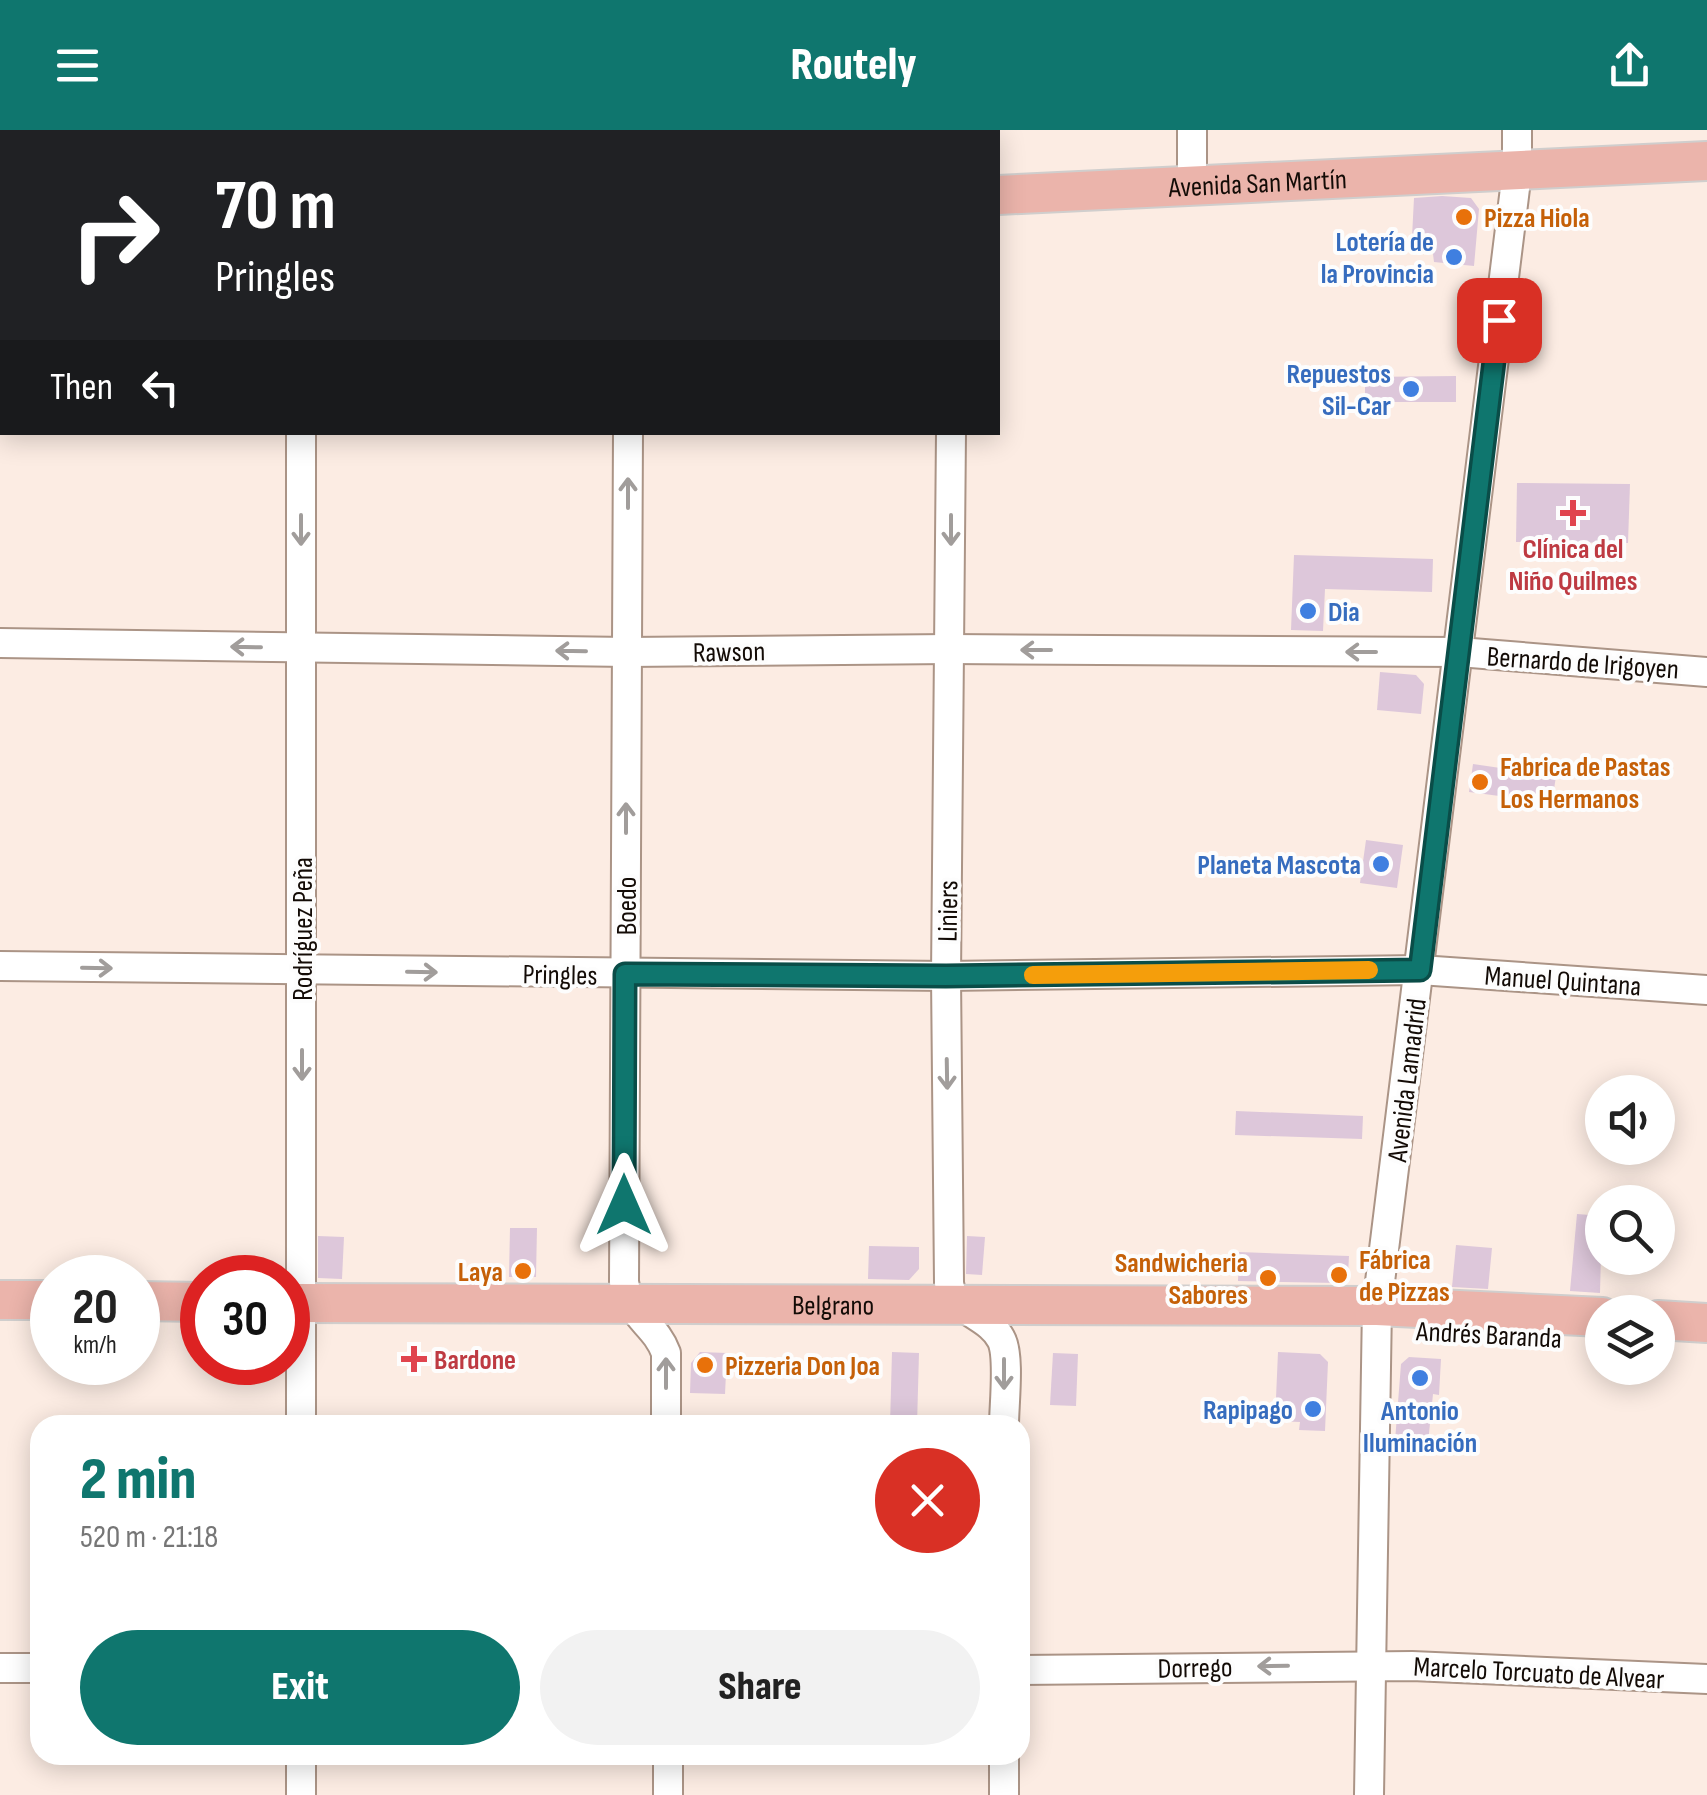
<!DOCTYPE html>
<html lang="en">
<head>
<meta charset="utf-8">
<style>
  :root { --surface:#fff; --page:#f2f2f2; --text:#222; --muted:#767676; --accent:#0f766e }
  body { margin:0; font-family:"Sofia Sans Condensed",sans-serif; background:var(--page); color:var(--text); height:100vh; display:flex; flex-direction:column; font-size:38px; white-space:nowrap }
  * { box-sizing:border-box; margin:0 }
  p { font-size:32px; color:var(--muted) }
  .icon { flex:none; width:55px; height:55px; fill:none; stroke:currentColor; stroke-width:2; stroke-linecap:round; stroke-linejoin:round }
  .map { position:relative; flex:1; overflow:hidden }
  .drawer { position:absolute; left:30px; top:1285px; width:1000px; height:350px; display:flex; flex-direction:column; background:var(--surface); border-radius:30px; box-shadow:0 5px 25px #0003 }
  .drawer>* { flex:none }
  .hud { position:absolute; left:0px; top:0px; width:1000px; height:305px; box-shadow:0 5px 25px #0003; background:#202124; color:#fff; overflow:hidden }
  .fabs { position:absolute; left:1585px; top:945px; display:grid; gap:20px }
  .fabs a { display:grid; place-items:center; width:90px; height:90px; border-radius:50%; background:var(--surface); box-shadow:0 5px 25px #0003; font-size:50px }
  .speed { position:absolute; left:30px; top:1125px; display:flex; gap:20px; font-size:50px; font-weight:700; text-align:center }
  .speed>* { display:grid; place-content:center; width:130px; height:130px; border-radius:50%; background:var(--surface); box-shadow:0 5px 25px #0003; line-height:1 }
  .speed small { font-size:25px; font-weight:400 }
  .speed .limit { border:15px solid #d22; background:#fff; color:#111 }
  .pin { position:absolute; display:grid; place-items:center; width:85px; height:85px; color:#fff; margin:-42px; border-radius:20px; box-shadow:0 5px 15px #0006 }
  .me { position:absolute; width:110px; margin:-55px; rotate:0deg; stroke-linejoin:round; filter:drop-shadow(0 0 8px #0008) }
  .turn { display:flex; align-items:center; gap:35px; height:210px; padding:0 50px; font-size:45px }
  .turn .icon { width:130px; height:130px; stroke-width:2.5 }
  .turn b { display:block; font-size:70px; line-height:85px }
  .then { display:flex; align-items:center; height:95px; padding:0 50px; background:#0003; gap:20px; font-size:38px }
  .round { display:grid; place-items:center; flex:none; width:105px; height:105px; border-radius:52px; background:var(--page) }
  .head { display:flex; align-items:center; justify-content:space-between; height:170px; padding:0 50px }
  h1 { font-size:60px; font-weight:800; line-height:75px; color:var(--accent) }
  .primary-button { display:flex; gap:20px; margin-top:auto; padding:20px 50px }
  .primary-button a { flex:1; height:115px; border-radius:60px; background:var(--accent); color:#fff; font-size:40px; font-weight:800; line-height:115px; text-align:center }
  .primary-button a+a { background:var(--page); color:var(--text) }
  header { display:flex; justify-content:space-between; align-items:center; height:130px; padding:0 50px; background:var(--accent); color:#fff; font-size:45px; font-weight:800 }
  .map>svg:first-child { display:block }
</style>
</head>
<body>
<header><svg class="icon" aria-label="menu" viewBox="0 0 24 24"><path d="M4 6h16M4 12h16M4 18h16"/></svg>Routely<svg class="icon" aria-label="share" viewBox="0 0 24 24"><path d="M12 15V3M7 8l5-5 5 5M5 13v7h14v-7"/></svg></header>
<div class="map">
<svg width="1707" height="1665" viewBox="0 0 1707 1665">
  <rect width="100%" height="100%" fill="#fcece3"/>
  <g fill="#ddc7da">
    <path d="M1442,66L1471,68L1479,79L1474,136L1434,132L1431,108L1412,107L1414,68Z"/>
    <path d="M1456,246V272H1365V247Z"/>
    <path d="M1517,353L1630,354L1628,413L1516,412Z"/>
    <path d="M1294,425L1433,429L1432,462L1325,459L1323,501L1291,500Z"/>
    <path d="M1380,542L1416,545L1424,554L1421,584L1377,580Z"/>
    <path d="M1473,634L1556,646L1552,673L1469,662Z"/>
    <path d="M1366,710L1403,715L1397,758L1360,753Z"/>
    <path d="M1236,981L1363,986L1362,1009L1235,1005Z"/>
    <path d="M1577,1084L1602,1086L1600,1163L1570,1161Z"/>
    <path d="M510,1098H537L536,1147H509Z"/>
    <path d="M318,1106L344,1107L342,1149L318,1148Z"/>
    <path d="M967,1106L985,1107L982,1145L966,1144Z"/>
    <path d="M1456,1115L1492,1118L1488,1159L1452,1157Z"/>
    <path d="M869,1116L919,1117V1139L909,1150L868,1149Z"/>
    <path d="M1239,1122L1349,1126L1348,1144L1336,1153L1238,1151Z"/>
    <path d="M700,1222L727,1223L725,1264L690,1263L691,1233Z"/>
    <path d="M892,1222L919,1223L917,1295H890Z"/>
    <path d="M1278,1222L1320,1224L1328,1232L1325,1301L1299,1300L1300,1292L1275,1291Z"/>
    <path d="M1053,1223L1078,1224L1076,1276L1050,1275Z"/>
    <path d="M1409,1227L1441,1229L1439,1265L1433,1264L1428,1313L1395,1311L1401,1234Z"/>
  </g>
  <g fill="none" stroke-linecap="round" stroke-linejoin="round">
    <g stroke="#ab9486" stroke-width="32">
      <g id="minor">
        <path d="M1192,0V57"/>
        <path d="M51,2L55,0"/>
        <path d="M629,2V0"/>
        <path d="M954,2V0"/>
        <path d="M0,31L2,30"/>
        <path d="M301,302V1295"/>
        <path d="M628,302L624,1152C630,1188 655,1193 666,1223V1295"/>
        <path d="M951,302L946,846L949,1153C953,1183 988,1184 1001,1209C1010,1225 1004,1275 1004,1295"/>
        <path d="M0,513L627,522L950,519L1459,522L1707,542"/>
        <path d="M0,836L946,846L1420,840L1707,860"/>
        <path d="M0,1538H40"/>
        <path d="M1020,1540L1412,1536L1707,1549"/>
        <path d="M1004,1625V1665"/>
        <path d="M301,1665V1625"/>
        <path d="M668,1665V1625"/>
        <path d="M1369,1665L1377,1176L1517,42V0"/>
      </g>
    </g>
    <g stroke="#d0cecd" stroke-width="42">
      <g id="major">
        <path id="s1" d="M998,65L1707,31"/>
        <path d="M0,190L2,188"/>
        <path d="M0,1170H52"/>
        <path d="M138,1171L202,1172"/>
        <path id="s2" d="M288,1173L1377,1176L1602,1187"/>
        <path d="M1658,1190L1707,1193"/>
      </g>
    </g>
    <use href="#minor" stroke="#fff" stroke-width="28"/>
    <use href="#major" stroke="#ebb4ab" stroke-width="38"/>
    <g stroke="#382f29" stroke-width="6" stroke-dasharray="12 12" stroke-linecap="butt">
      <path d="M155,2L159,0"/>
      <path d="M182,2L186,0"/>
      <path d="M0,97L2,95"/>
    </g>
  </g>
  <defs><path id="oneway-shaft" d="M-6 0H5M1.5-3L5.5 0L1.5 3" fill="none" stroke-width="1.6" stroke-linecap="round" stroke-linejoin="round" transform="scale(2.5)"/></defs>
  <g stroke="#a19d9b">
    <use href="#oneway-shaft" transform="translate(628 363) rotate(-90)"/>
    <use href="#oneway-shaft" transform="translate(301 400) rotate(90)"/>
    <use href="#oneway-shaft" transform="translate(951 400) rotate(90)"/>
    <use href="#oneway-shaft" transform="translate(246 517) rotate(-179)"/>
    <use href="#oneway-shaft" transform="translate(1036 520) rotate(-180)"/>
    <use href="#oneway-shaft" transform="translate(571 521) rotate(-179)"/>
    <use href="#oneway-shaft" transform="translate(1361 522) rotate(-180)"/>
    <use href="#oneway-shaft" transform="translate(626 688) rotate(-90)"/>
    <use href="#oneway-shaft" transform="translate(97 838) rotate(1)"/>
    <use href="#oneway-shaft" transform="translate(422 842) rotate(1)"/>
    <use href="#oneway-shaft" transform="translate(302 935) rotate(90)"/>
    <use href="#oneway-shaft" transform="translate(947 944) rotate(89)"/>
    <use href="#oneway-shaft" transform="translate(666 1243) rotate(-90)"/>
    <use href="#oneway-shaft" transform="translate(1004 1244) rotate(90)"/>
    <use href="#oneway-shaft" transform="translate(1273 1536) rotate(179)"/>
  </g>
  <g fill="none" stroke-linecap="round" stroke-linejoin="round">
    <g stroke="#0a4d48" stroke-width="25">
      <path id="route" d="M624,1075L625,844L946,846L1420,840L1499,190"/>
    </g>
    <use href="#route" stroke="#0f766e" stroke-width="18"/>
    <path stroke="#f59e0b" stroke-width="18" d="M1033,845L1369,840"/>
  </g>
  <g fill="#e8710a" stroke="#fdfdfd" stroke-width="4">
    <circle cx="1464" cy="87" r="10"/>
    <circle cx="1480" cy="652" r="10"/>
    <circle cx="523" cy="1141" r="10"/>
    <circle cx="1339" cy="1145" r="10"/>
    <circle cx="1268" cy="1148" r="10"/>
    <circle cx="705" cy="1235" r="10"/>
  </g>
  <g fill="#3f7fe0" stroke="#fdfdfd" stroke-width="4">
    <circle cx="1454" cy="127" r="10"/>
    <circle cx="1411" cy="259" r="10"/>
    <circle cx="1308" cy="481" r="10"/>
    <circle cx="1381" cy="734" r="10"/>
    <circle cx="1420" cy="1248" r="10"/>
    <circle cx="1313" cy="1279" r="10"/>
  </g>
  <g fill="#e0444e" stroke="#fdfdfd" stroke-width="4">
    <path d="M1568 368h10v10h10v10h-10v10h-10v-10h-10v-10h10z"/>
    <path d="M409 1214h10v10h10v10h-10v10h-10v-10h-10v-10h10z"/>
  </g>
  <g text-anchor="middle" stroke-width="8" stroke-linejoin="round" paint-order="stroke">
    <g font-size="28" fill="#130b06" stroke="#fdfdfd">
      <text dy="10" stroke="none"><textPath href="#s1" startOffset="260">Avenida San Martín</textPath></text>
      <text transform="translate(729 521) rotate(-1)" y="10">Rawson</text>
      <text transform="translate(1583 532) rotate(4)" y="10">Bernardo de Irigoyen</text>
      <text transform="translate(626 776) rotate(-90)" y="10">Boedo</text>
      <text transform="translate(947 781) rotate(-89)" y="10">Liniers</text>
      <text transform="translate(302 799) rotate(-90)" y="10">Rodríguez Peña</text>
      <text transform="translate(560 844) rotate(1)" y="10">Pringles</text>
      <text transform="translate(1563 850) rotate(4)" y="10">Manuel Quintana</text>
      <text transform="translate(1406 950) rotate(-83)" y="10">Avenida Lamadrid</text>
      <text dy="10" stroke="none"><textPath href="#s2" startOffset="545">Belgrano</textPath></text>
      <text transform="translate(1489 1204) rotate(3)" y="10">Andrés Baranda</text>
      <text transform="translate(1195 1537) rotate(-1)" y="10">Dorrego</text>
      <text transform="translate(1539 1542) rotate(3)" y="10">Marcelo Torcuato de Alvear</text>
    </g>
    <g font-size="28" font-weight="bold" fill="#c56008" stroke="#fdfdfd" text-anchor="start">
      <text x="1484" y="97">Pizza Hiola</text>
      <text x="1500" y="646">Fabrica de Pastas<tspan x="1500" dy="32">Los Hermanos</tspan></text>
      <text x="1359" y="1139">Fábrica<tspan x="1359" dy="32">de Pizzas</tspan></text>
      <text x="1248" y="1142" text-anchor="end">Sandwicheria<tspan x="1248" dy="32">Sabores</tspan></text>
      <text x="503" y="1151" text-anchor="end">Laya</text>
      <text x="725" y="1245">Pizzeria Don Joa</text>
    </g>
    <g font-size="28" font-weight="bold" fill="#366cbe" stroke="#fdfdfd" text-anchor="end">
      <text x="1434" y="121">Lotería de<tspan x="1434" dy="32">la Provincia</tspan></text>
      <text x="1391" y="253">Repuestos<tspan x="1391" dy="32">Sil-Car</tspan></text>
      <text x="1328" y="491" text-anchor="start">Dia</text>
      <text x="1361" y="744">Planeta Mascota</text>
      <text x="1293" y="1289">Rapipago</text>
      <text x="1420" y="1290" text-anchor="middle">Antonio<tspan x="1420" dy="32">Iluminación</tspan></text>
    </g>
    <g font-size="28" font-weight="bold" fill="#be3a42" stroke="#fdfdfd">
      <text x="1573" y="428">Clínica del<tspan x="1573" dy="32">Niño Quilmes</tspan></text>
      <text x="434" y="1239" text-anchor="start">Bardone</text>
    </g>
  </g>
</svg>
<div class="fabs">
<a><svg class="icon" aria-label="sound" viewBox="0 0 24 24"><path d="M4 9h4l5-4v14l-5-4H4zM17 9q2 3 0 6"/></svg></a>
<a><svg class="icon" aria-label="search" viewBox="0 0 24 24"><circle cx="10" cy="10" r="6"/><path d="M15 15l6 6"/></svg></a>
<a><svg class="icon" aria-label="layers" viewBox="0 0 24 24"><path d="M12 4l9 5-9 5-9-5zM3 14l9 5 9-5"/></svg></a>
</div>
<div class="speed"><div>20<small>km/h</small></div><div class="limit">30</div></div>
<div class="pin" style="left:1499px;top:190px;background:#d93025"><svg class="icon" aria-label="arrive" viewBox="0 0 24 24"><path d="M6 21V4h12l-3 4 3 4H6"/></svg></div>
<svg class="me" style="left:624px;top:1075px" viewBox="-20 -20 40 40"><path d="M0-17L14 15 0 8-14 15z" fill="#0f766e" stroke="#fff" stroke-width="4"/></svg>
<div class="hud">
<div class="turn"><svg class="icon" aria-label="right" viewBox="0 0 24 24"><path d="M7 20v-9h11M14 6l5 5-5 5"/></svg><div><b>70 m</b>Pringles</div></div>
<div class="then">Then<svg class="icon" aria-label="left" viewBox="0 0 24 24"><path d="M17 20v-9H6M10 6l-5 5 5 5"/></svg></div>
</div>
<section class="drawer">
<div class="head"><div><h1>2 min</h1><p>520 m · 21:18</p></div><a class="round" style="background:#d93025;color:#fff"><svg class="icon" aria-label="close" viewBox="0 0 24 24"><path d="M6 6l12 12M18 6L6 18"/></svg></a></div>
<div class="primary-button"><a>Exit</a><a>Share</a></div>
</section>
</div>
</body>
</html>
